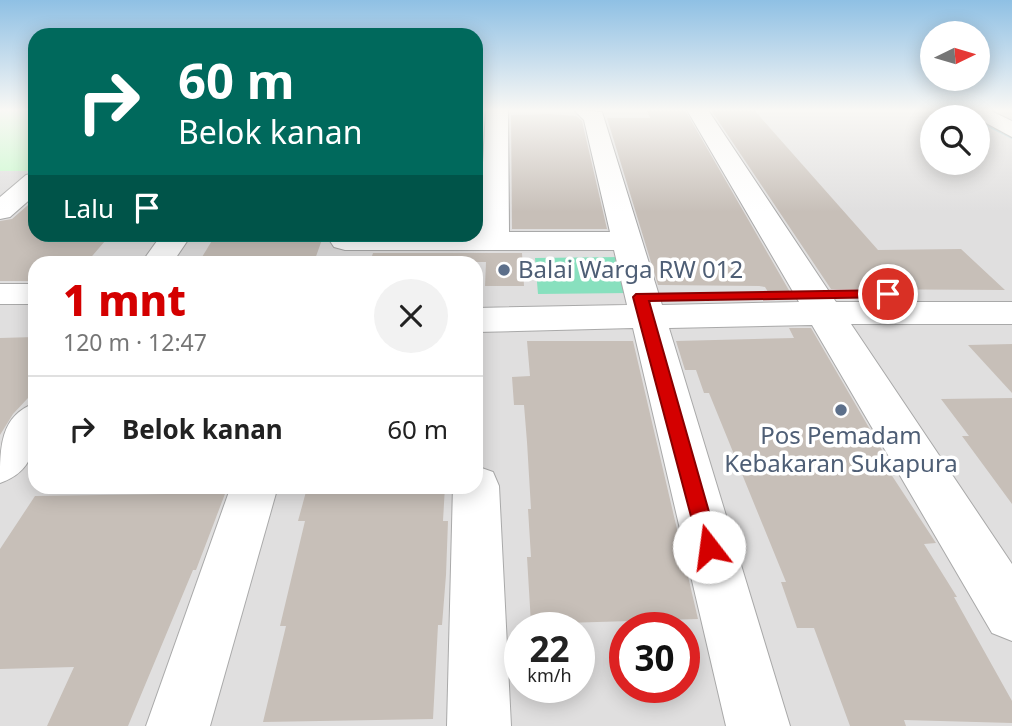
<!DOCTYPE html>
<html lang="id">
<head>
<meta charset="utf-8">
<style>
  :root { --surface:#fff; --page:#f2f2f2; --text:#222; --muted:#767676; --line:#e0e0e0; --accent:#d40000 }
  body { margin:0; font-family:"Noto Sans",sans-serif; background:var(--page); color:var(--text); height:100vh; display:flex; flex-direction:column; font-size:26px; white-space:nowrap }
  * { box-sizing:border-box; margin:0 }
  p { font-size:23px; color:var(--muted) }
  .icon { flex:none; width:38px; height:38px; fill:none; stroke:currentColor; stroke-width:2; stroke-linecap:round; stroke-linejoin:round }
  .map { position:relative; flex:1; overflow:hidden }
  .sheet { position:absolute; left:28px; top:256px; width:455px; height:238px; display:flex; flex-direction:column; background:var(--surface); border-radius:21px; box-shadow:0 4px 18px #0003 }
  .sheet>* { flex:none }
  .top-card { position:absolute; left:28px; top:28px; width:455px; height:214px; border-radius:21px; box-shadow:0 4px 18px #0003; background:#00695c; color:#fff; overflow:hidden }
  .needle { width:46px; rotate:85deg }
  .fabs { position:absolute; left:920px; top:21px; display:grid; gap:14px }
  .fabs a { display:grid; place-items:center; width:70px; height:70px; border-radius:50%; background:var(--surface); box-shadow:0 4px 18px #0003; font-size:35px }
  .speed { position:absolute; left:504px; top:612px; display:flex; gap:14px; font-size:35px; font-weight:700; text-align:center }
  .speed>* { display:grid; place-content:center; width:91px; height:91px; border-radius:50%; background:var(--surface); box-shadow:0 4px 18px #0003; line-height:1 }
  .speed small { font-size:18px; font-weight:400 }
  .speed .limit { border:10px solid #d22; background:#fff; color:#111 }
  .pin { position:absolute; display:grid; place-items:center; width:60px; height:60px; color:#fff; margin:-30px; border:4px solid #fff; border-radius:50%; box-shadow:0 2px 7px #0007 }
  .me { position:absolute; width:77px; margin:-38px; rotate:345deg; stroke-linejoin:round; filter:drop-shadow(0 0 5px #0008) }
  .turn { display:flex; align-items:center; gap:24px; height:147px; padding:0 35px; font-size:32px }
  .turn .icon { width:91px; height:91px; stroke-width:2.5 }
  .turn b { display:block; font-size:49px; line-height:60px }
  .then { display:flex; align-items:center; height:66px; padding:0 35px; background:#0003; gap:14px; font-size:26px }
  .round { display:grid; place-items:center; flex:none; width:74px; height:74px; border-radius:37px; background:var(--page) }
  .head { display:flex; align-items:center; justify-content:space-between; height:119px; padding:0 35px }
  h1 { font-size:42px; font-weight:800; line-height:52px; color:var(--accent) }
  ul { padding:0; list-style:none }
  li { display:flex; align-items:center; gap:21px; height:105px; padding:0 35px; border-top:2px solid var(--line) }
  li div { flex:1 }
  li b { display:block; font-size:26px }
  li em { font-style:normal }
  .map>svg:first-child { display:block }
</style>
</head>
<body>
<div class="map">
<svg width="1012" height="726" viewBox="0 0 1012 726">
  <rect width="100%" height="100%" fill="#f2efe9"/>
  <path fill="#e0dfdf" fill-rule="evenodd" d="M0,110H35V234H476V110H1012V726H0ZM933,117H978V163H933ZM35,262H476V486H35ZM520,628H579V688H520ZM625,628H684V688H625Z"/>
  <rect fill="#c8facc" x="0" y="110" width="35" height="61"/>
  <path fill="#88e0be" d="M620,257L629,293L538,294L535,258Z"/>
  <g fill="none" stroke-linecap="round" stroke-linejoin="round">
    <g fill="#aad3df" fill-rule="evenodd">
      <path d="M958,110H965L977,117H970Z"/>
      <path d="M978,118L1012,135V139L978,122Z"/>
    </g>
  </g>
  <g fill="#c7bfb8">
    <path d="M647,110H685L794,299L773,300L765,287L759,286L658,285L607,118H650Z"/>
    <path d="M711,110H754L878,250L961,249L1005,290L831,289Z"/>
    <path d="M550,114L576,116L582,121L607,229H512L511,115Z"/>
    <path d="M476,115H483L476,231Z"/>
    <path d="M35,199V234H111L87,262H35V281H0V221L12,219Z"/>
    <path d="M216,234H324L314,262H199Z"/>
    <path d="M373,253H522L524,286H485L486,262H370Z"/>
    <path d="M789,328H811L889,462H883L936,543L924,544L957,597H954L1012,701V723L904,720L906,726H850L814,628H797L781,582H786L709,393H704L696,370H685L676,341L794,338Z"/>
    <path d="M35,337V398H28L13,414L0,435V338Z"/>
    <path d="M527,341H633L698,619L531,624L527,557H531L528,509H531L527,442L524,405H514L512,377L530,376Z"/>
    <path d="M1012,344V393L968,345Z"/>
    <path d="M1012,398V504L962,436H969L941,399Z"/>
    <path d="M169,486H228L196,570H193L128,726H47L74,667L0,669V549L35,496L166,494Z"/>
    <path d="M445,486L443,521H448L446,575L442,625H438L433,719L263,722L286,626H280L305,521H298L307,488Z"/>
  </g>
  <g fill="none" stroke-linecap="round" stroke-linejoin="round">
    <g stroke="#a9a9a9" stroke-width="2">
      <g id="minor">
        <path d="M486,110H508L509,232H610L584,120L574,110L602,112L662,305L799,302L687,110H708L836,302H1012V324H851L1012,564V641L992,633L812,325L669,328L790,726H726L633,328L476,332V308L627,305L614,250H345L334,247L330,241L335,234H476L479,232Z"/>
        <path d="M962,110H989L1012,121V137Z"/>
        <path d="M35,173V195L10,217L0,219V197L26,175Z"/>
        <path d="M162,234H192L173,262H142Z"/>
        <rect x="0" y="284" width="35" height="20"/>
        <path d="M35,403C35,438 40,469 0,483C0,447 0,416 35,403Z"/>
        <path d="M476,466L493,472L499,486L511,726H447L453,486H476Z"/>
        <path d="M231,486H278L210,726H146Z"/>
      </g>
    </g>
    <use href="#minor" fill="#fff" fill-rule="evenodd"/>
  </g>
  <linearGradient id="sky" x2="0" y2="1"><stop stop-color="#8fc0e4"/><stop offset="0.52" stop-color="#f9f8f5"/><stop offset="1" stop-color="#f9f8f5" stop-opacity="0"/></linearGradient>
  <rect width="1012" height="212" fill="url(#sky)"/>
  <path fill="#d40000" stroke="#8a0000" stroke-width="2" d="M888,290L895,294L893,297L649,301L719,547L716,554L709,557L701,554L633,297L636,294Z"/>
  <g fill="#5c6f8a" stroke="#fff" stroke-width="2.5">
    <circle cx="504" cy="270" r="7"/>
    <circle cx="841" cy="410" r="7"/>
  </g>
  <g text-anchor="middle" stroke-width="7" stroke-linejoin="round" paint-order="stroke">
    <g font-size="24" fill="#4e5e75" stroke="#fff" text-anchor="start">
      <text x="518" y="278">Balai Warga RW 012</text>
      <text x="841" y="444" text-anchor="middle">Pos Pemadam<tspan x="841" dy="28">Kebakaran Sukapura</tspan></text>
    </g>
  </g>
</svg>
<div class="fabs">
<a><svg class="needle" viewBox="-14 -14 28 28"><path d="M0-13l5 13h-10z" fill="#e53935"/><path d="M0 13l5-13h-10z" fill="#767676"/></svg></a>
<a><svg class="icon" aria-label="search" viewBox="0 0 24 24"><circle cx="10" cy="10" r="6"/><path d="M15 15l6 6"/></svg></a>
</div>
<div class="speed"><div>22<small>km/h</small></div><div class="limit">30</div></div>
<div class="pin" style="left:888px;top:294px;background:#d93025"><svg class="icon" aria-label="arrive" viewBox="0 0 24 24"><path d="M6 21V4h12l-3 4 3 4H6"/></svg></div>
<svg class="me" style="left:709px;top:547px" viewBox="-20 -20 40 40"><circle r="19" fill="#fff"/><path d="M0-13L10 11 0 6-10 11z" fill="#d40000"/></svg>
<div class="top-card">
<div class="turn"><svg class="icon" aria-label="right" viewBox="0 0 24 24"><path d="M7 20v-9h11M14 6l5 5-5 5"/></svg><div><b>60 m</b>Belok kanan</div></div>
<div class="then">Lalu<svg class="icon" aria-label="arrive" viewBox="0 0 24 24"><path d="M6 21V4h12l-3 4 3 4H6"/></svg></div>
</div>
<section class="sheet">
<div class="head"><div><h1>1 mnt</h1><p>120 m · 12:47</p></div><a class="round"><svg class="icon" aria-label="close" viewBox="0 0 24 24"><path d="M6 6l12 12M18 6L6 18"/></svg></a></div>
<ul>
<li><svg class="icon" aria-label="right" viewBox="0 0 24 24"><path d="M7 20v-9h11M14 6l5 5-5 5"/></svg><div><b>Belok kanan</b></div><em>60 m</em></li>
</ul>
</section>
</div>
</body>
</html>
